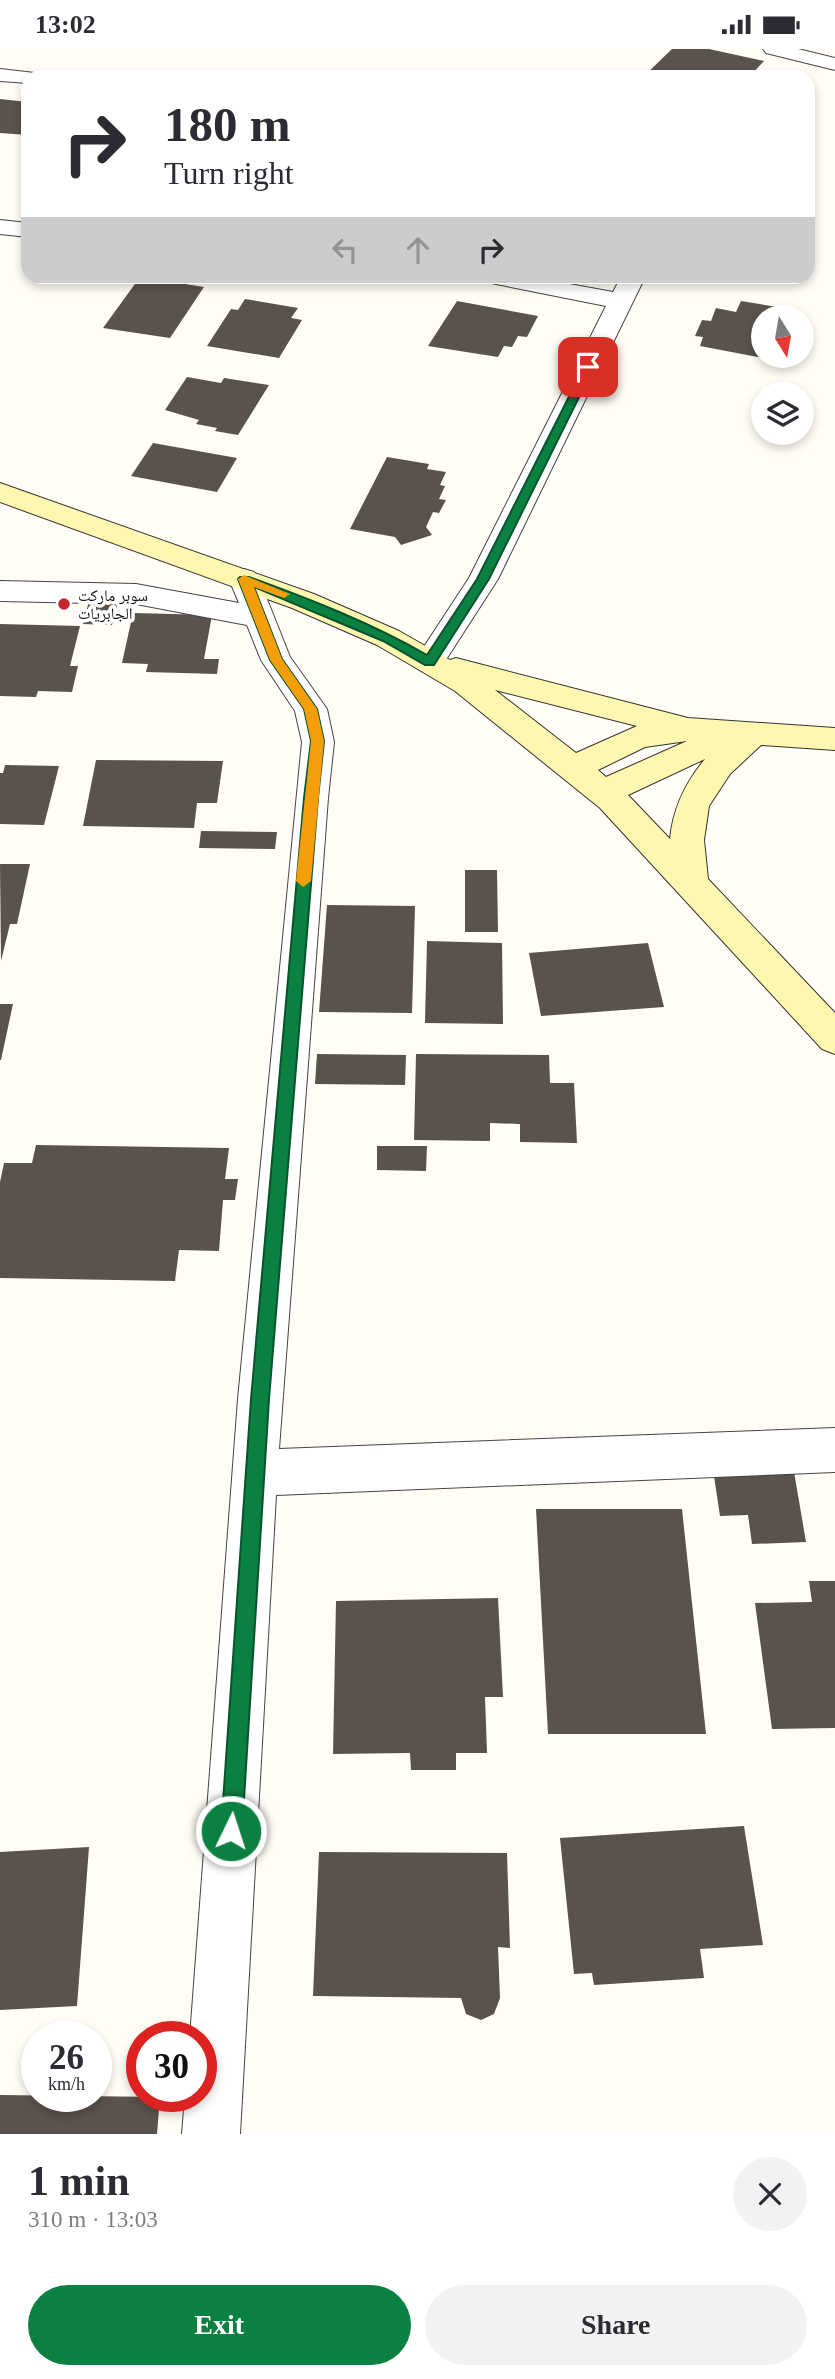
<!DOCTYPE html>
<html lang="en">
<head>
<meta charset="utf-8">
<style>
  :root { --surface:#fff; --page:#f2f2f3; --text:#2b2b33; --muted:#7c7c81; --accent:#0b8043 }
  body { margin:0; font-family:"Times New Roman","Noto Naskh Arabic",serif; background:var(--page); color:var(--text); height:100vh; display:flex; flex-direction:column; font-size:26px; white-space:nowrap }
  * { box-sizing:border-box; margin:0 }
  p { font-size:23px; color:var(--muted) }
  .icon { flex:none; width:38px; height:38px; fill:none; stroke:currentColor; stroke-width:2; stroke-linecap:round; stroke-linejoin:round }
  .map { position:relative; height:2085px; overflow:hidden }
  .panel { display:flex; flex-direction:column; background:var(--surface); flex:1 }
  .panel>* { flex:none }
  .top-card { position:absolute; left:21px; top:21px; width:794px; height:214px; border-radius:21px; box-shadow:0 4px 10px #0003; background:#fff; color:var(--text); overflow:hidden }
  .needle { width:46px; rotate:169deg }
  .buttons { position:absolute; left:751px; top:256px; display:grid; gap:14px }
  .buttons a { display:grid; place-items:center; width:63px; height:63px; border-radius:50%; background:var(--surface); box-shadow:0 4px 10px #0003; font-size:35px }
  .speed { position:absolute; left:21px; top:1972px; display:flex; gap:14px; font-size:35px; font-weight:700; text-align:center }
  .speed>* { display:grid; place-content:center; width:91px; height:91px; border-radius:50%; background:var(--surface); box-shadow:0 4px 10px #0003; line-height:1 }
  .speed small { font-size:18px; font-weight:400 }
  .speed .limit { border:10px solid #d22; background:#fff; color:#111 }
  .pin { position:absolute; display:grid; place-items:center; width:60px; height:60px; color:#fff; margin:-30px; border-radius:14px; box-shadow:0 4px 10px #0006 }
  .me { position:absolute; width:77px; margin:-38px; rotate:4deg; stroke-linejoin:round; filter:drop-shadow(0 0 5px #0008) }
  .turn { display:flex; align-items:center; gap:24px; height:147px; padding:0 28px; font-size:32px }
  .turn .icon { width:91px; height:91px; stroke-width:2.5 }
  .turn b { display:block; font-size:49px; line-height:60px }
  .lanes { display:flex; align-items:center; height:66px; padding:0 28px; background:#0003; justify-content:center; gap:35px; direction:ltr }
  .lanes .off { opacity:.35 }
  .round { display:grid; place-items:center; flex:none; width:74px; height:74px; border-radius:37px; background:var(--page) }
  .overview { display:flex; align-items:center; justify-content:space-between; height:119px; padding:0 28px }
  h1 { font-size:42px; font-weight:700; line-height:52px }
  .action { display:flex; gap:14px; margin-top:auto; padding:14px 28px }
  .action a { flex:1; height:80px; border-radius:42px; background:var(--accent); color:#fff; font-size:28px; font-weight:700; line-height:80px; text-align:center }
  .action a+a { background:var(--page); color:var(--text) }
  .status { display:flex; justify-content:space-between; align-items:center; height:49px; padding:0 35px; background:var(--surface); direction:ltr }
  .status svg { height:19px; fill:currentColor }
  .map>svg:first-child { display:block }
</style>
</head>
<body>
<div class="status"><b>13:02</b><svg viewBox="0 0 49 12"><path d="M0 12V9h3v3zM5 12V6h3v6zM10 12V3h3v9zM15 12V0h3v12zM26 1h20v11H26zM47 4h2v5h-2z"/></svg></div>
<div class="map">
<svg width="835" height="2085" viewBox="0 0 835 2085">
  <rect width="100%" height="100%" fill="#fffdf5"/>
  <g fill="#5a524d">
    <path d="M672,0H709L764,12L749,28H643Z"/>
    <path d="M0,50L28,53V86L0,84Z"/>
    <path d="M140,228L204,238L170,289L103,279Z"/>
    <path d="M245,250L298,259L291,269L302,271L279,309L207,297L231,260L238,261Z"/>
    <path d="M457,252L538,267L527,288L518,287L512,298L504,297L498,308L428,297Z"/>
    <path d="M741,252L783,259L779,268H763V309L700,297L703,288L695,287L702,271L711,272L716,259L736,263Z"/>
    <path d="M187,328L221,334L224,329L269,336L238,386L215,382L217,379L196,375L199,371L165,361Z"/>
    <path d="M153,394L237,409L217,443L131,427Z"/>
    <path d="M387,408L429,415L427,420L446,423L440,436L445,437L439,450L446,451L439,464L433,463L426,478L432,486L401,496L395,488L350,480Z"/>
    <path d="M90,548L119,549L112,576L83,575Z"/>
    <path d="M133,564L212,566L204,610H219L217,625L146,623L148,615L122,614Z"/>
    <path d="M0,575L80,577L70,617H78L72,643L38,642L36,648L0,647Z"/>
    <path d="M96,711L223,712L217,754H197L194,779L83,777Z"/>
    <path d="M5,716L59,717L44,776L0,775V724H3Z"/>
    <path d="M201,782L277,783L275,800L199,799Z"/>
    <path d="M0,815H30L17,875H10L1,912Z"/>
    <path d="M465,821H497L498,883H465Z"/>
    <path d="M327,856L415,857L412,964L319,963Z"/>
    <path d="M427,892L502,894L503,975L425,974Z"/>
    <path d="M648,894L664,958L541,967L529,904Z"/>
    <path d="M0,955H13L1,1011H0Z"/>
    <path d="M317,1005L406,1006L405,1036L315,1035Z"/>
    <path d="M416,1005L549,1006L550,1034H574L577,1094L520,1093V1075L490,1074V1092L414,1091Z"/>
    <path d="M36,1096L229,1099L225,1130H238L235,1151H223L219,1202L179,1201L175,1232L0,1229V1133L4,1114H32Z"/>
    <path d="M377,1097H427L426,1122L377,1121Z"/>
    <path d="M792,1411L806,1493L752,1495L748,1466L720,1467L712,1414Z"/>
    <path d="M536,1460H682L706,1685H548Z"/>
    <path d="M809,1532H835V1679L772,1680L755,1554L812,1553Z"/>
    <path d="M498,1549L503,1648H485L487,1704H456V1721H411L410,1704L333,1705L336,1552Z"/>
    <path d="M744,1777L763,1896L700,1900L704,1929L594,1936L592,1924L574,1925L560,1789Z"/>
    <path d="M89,1798L77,1957L0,1961V1803Z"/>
    <path d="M319,1803L507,1804L510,1899L498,1898L500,1949L494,1965L481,1971L466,1965L461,1949L313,1947Z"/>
    <path d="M0,2046L160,2048L157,2085H0Z"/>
  </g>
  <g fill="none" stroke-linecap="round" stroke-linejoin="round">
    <g stroke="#444" stroke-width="2">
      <g id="street">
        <path d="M763,0H798L835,9V21L766,4Z"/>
        <path d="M0,20L35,24L38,28H28V34L0,32Z"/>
        <path d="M0,171L28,174V188L0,185Z"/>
        <path d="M484,228H531L613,243L621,228H645L498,530L440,620L429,623L418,620L414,613L469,529L606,257L496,235L488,233Z"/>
        <path d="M244,520L254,523L259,530L290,608L327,660L334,693L328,749L279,1400L835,1379V1423L276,1446L240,2085H182L185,2048H201V1988H190L238,1350L302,693L295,662L261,611L247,576L136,555L0,552V532L136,535L239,554L229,530L234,523Z"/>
      </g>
    </g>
    <g stroke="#333" stroke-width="2">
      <path id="secondary" d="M0,434L314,545L399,582L450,611L456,609L688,669L835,679V701L761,696L730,725L709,757L704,791L708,830L835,964V1005L822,1000L600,759L455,642L377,596L292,559L0,453ZM495,641L637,677L576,704ZM687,692L606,728L598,721L645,698ZM705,710C685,734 673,759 670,790L628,746Z"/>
    </g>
    <use href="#street" fill="#fff" fill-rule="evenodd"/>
    <use href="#secondary" fill="#fff6b0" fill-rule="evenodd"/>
  </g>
  <path fill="#0b8043" stroke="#07532c" stroke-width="2" d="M585,316L594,318L489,530L434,616H425L383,592L254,538L282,610L317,660L324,692L318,749L269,1350L242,1782L239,1789L231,1793L224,1789L221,1782L251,1350L304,749L311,692L304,660L270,611L238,530L240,528H249C310,550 371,574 427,606L477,530Z"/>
  <path fill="#f59e0b" d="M244,526L290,545L284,549L254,538L282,610L317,660L324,692L311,832L303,838L296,832L311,692L304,660L270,611L238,530Z"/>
  <circle fill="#c4262e" stroke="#fff" stroke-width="2.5" cx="64" cy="555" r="7"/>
  <g text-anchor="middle" stroke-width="7" stroke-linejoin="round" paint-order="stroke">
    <g font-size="16" fill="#111" stroke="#fff" text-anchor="start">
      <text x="78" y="552">سوبر ماركت<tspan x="78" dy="18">الجابريات</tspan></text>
    </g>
  </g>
</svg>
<div class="buttons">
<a><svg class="needle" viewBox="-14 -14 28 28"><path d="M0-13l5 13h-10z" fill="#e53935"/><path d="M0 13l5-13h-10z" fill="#7c7c81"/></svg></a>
<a><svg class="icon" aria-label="layers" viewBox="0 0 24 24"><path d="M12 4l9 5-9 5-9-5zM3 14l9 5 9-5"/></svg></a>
</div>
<div class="speed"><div>26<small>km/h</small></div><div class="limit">30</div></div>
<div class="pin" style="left:588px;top:318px;background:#d93025"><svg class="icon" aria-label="arrive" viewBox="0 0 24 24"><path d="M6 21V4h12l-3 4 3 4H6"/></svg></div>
<svg class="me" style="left:231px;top:1782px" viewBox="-20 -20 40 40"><circle r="17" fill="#0b8043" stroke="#fff" stroke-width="3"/><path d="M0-11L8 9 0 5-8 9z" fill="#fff"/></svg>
<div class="top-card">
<div class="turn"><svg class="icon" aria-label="right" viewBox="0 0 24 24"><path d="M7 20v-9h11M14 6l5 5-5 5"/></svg><div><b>180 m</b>Turn right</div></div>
<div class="lanes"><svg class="icon off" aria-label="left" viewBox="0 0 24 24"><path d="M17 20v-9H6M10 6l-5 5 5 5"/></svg><svg class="icon off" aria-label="ahead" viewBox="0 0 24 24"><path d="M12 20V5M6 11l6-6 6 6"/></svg><svg class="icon" aria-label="right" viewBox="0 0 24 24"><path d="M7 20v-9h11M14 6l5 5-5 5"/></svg></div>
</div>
</div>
<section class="panel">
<div class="overview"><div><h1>1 min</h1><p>310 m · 13:03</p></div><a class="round"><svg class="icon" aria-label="close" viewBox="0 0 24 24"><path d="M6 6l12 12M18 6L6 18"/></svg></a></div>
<div class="action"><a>Exit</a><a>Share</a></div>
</section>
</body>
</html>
